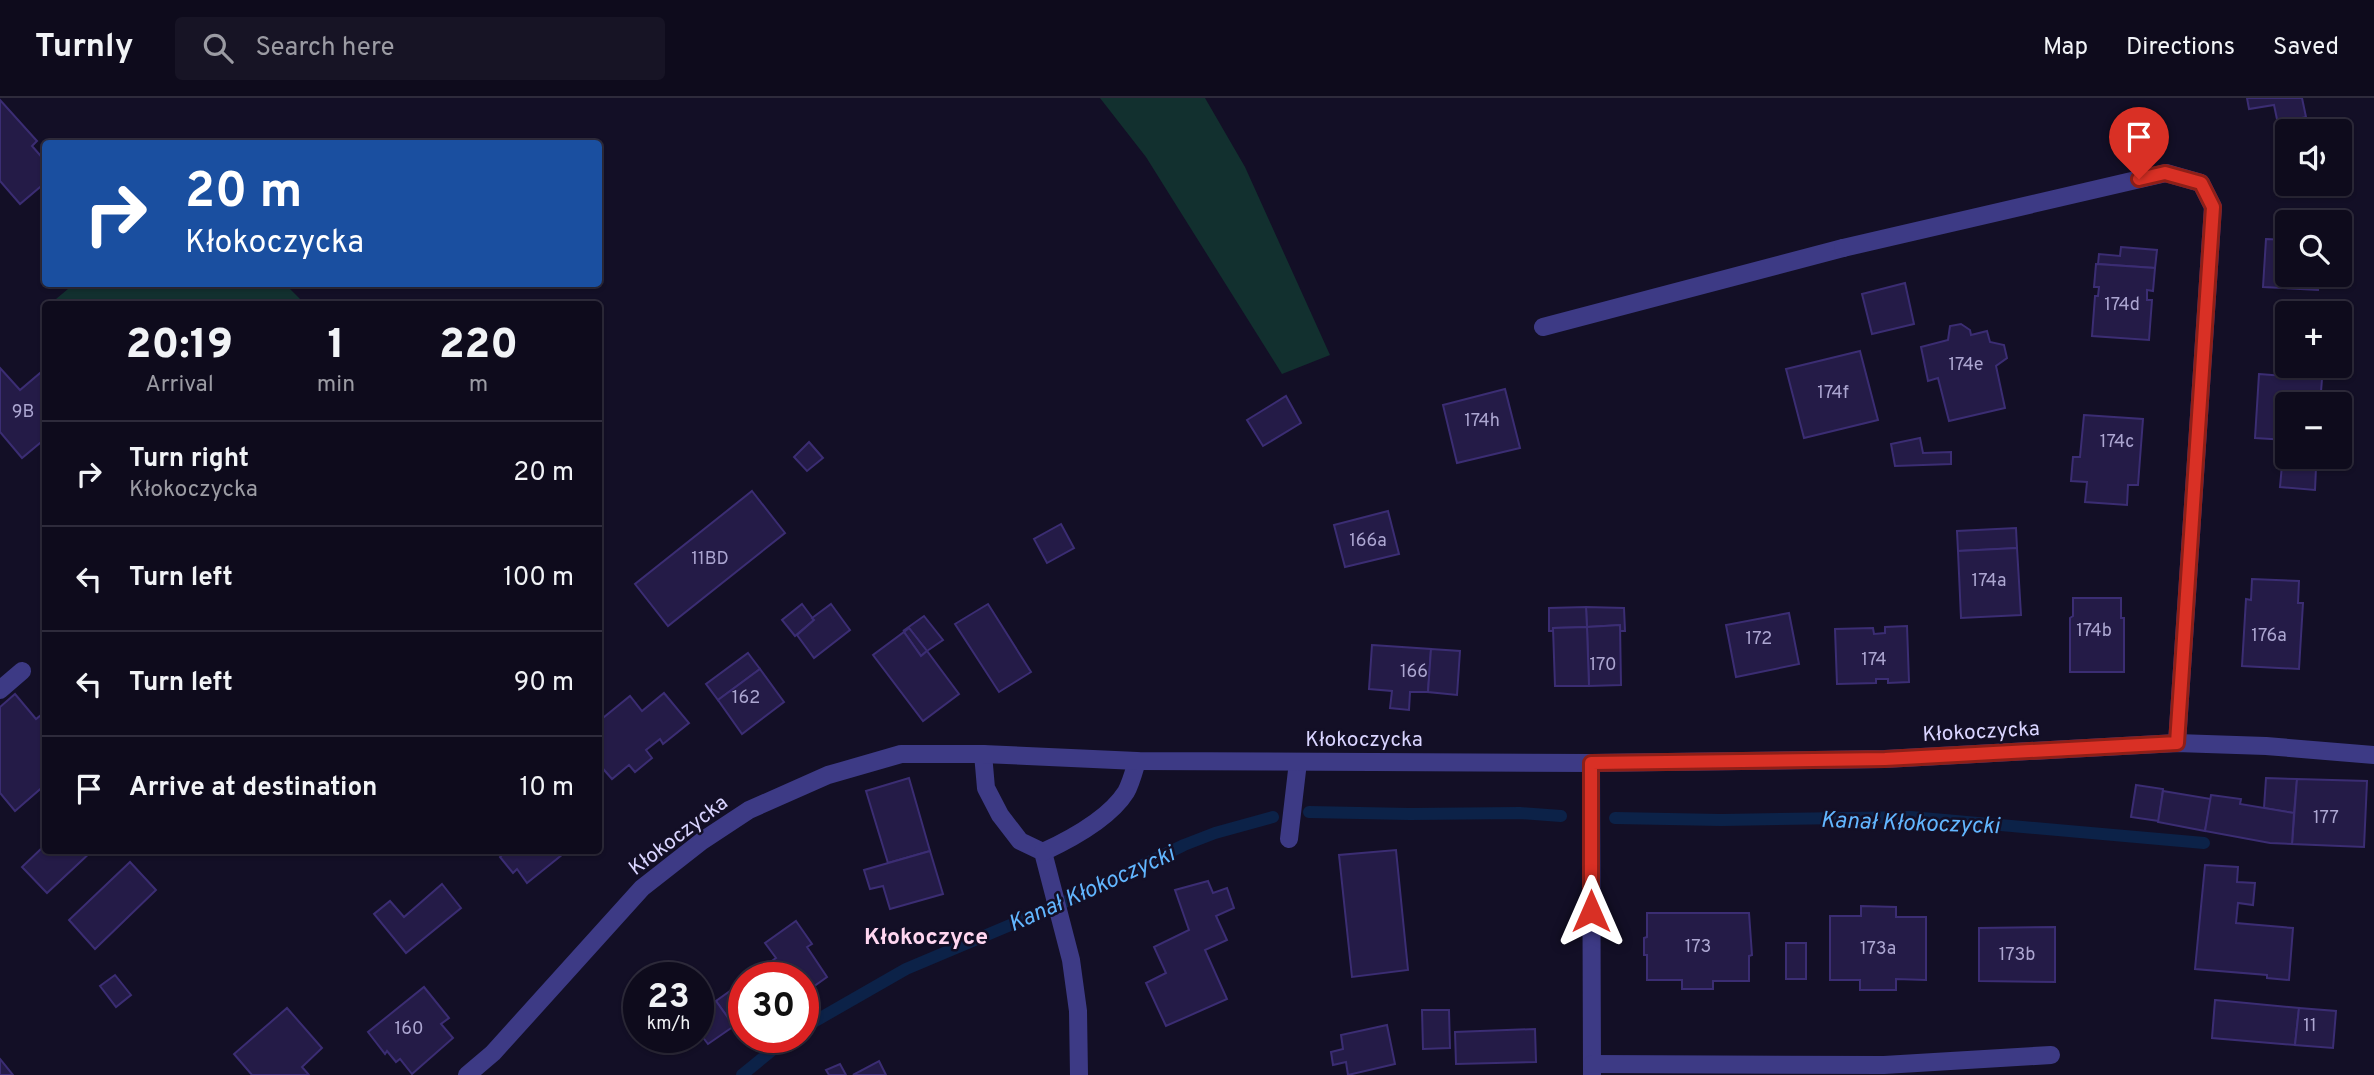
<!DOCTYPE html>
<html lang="en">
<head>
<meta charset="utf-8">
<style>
  :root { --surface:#0e0b1c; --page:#171425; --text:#f1f3f6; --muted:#9b9ba3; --line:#2e2b3b }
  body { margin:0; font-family:Overpass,sans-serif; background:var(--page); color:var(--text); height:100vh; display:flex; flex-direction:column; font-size:26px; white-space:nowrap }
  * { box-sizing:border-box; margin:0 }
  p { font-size:23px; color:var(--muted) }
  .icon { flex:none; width:38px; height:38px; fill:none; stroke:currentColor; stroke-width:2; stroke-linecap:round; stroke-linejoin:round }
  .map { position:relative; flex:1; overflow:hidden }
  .panel { position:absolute; left:42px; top:203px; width:560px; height:553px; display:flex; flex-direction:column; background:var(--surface); border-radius:7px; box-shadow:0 2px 5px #0004,0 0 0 2px var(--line) }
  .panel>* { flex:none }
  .hud { position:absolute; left:42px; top:42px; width:560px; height:147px; border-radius:7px; box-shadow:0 2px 5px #0004,0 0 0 2px var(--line); background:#1a4fa0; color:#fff; overflow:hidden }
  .controls { position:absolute; left:2275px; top:21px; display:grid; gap:14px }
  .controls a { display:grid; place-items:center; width:77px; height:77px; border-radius:7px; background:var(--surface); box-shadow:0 2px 5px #0004,0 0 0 2px var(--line); font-size:35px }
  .speed { position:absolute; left:623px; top:864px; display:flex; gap:14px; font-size:35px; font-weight:700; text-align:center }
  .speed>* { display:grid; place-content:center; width:91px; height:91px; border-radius:50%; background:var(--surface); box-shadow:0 2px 5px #0004,0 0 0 2px var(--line); line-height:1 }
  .speed small { font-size:18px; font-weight:400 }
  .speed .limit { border:10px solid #d22; background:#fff; color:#111 }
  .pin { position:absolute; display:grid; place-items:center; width:60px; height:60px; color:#fff; margin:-72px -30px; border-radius:50% 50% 50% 0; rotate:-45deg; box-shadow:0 0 7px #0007 }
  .pin .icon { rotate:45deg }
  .me { position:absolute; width:77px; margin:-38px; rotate:0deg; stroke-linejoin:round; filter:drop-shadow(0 0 5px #0008) }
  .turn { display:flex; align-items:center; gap:24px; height:147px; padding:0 28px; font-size:32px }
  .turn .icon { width:91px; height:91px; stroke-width:2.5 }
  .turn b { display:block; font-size:49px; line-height:60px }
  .eta { display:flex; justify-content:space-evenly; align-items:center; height:119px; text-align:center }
  .eta b { font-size:42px; font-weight:800; line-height:49px }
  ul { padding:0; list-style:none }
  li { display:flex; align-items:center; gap:21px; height:105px; padding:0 28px; border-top:2px solid var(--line) }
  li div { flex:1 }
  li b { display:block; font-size:26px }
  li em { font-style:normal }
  header { display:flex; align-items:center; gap:42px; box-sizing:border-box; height:98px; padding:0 35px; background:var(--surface); border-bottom:2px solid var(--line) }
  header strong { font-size:33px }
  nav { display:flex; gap:38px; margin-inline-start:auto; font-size:24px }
  .search { width:490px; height:63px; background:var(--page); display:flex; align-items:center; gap:18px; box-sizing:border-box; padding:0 24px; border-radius:7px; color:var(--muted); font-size:26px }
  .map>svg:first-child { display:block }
</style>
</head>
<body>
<header>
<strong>Turnly</strong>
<div class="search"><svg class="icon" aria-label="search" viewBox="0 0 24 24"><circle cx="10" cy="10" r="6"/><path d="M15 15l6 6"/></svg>Search here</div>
<nav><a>Map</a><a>Directions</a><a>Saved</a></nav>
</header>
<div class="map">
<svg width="2374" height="977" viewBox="0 0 2374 977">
  <rect width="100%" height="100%" fill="#130f26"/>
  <g fill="#12302f">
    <path d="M1100,0H1205L1245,69L1330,257L1282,276L1146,59Z"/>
    <path d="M74,186H285L305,206H50Z"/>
  </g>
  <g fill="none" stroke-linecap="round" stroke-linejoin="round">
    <g stroke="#0c2248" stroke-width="12">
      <path d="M1309,714L1410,716L1520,715L1561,718"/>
      <path d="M1615,720L1721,722L1911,719L2204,745"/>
      <path d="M803,930L906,871L1081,797L1184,747L1215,735L1273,719"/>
      <path d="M742,977L787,940"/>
    </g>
  </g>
  <g fill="#241b47" stroke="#3b2d73" stroke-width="2">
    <path d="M2247,0H2302L2306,19L2278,26L2274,7L2249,11Z"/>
    <path d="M0,2L37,43L32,48L46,64V84L20,106L0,83Z"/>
    <path d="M2266,141L2287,142V177H2319L2318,192L2263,189Z"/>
    <path d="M2121,149L2157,152L2155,170L2098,166L2099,156L2120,158Z"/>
    <path d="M2096,166L2155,170L2153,193L2147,192V202H2152L2149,242L2092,238L2095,198H2098L2099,189H2094Z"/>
    <path d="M1905,185L1914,226L1872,236L1862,196Z"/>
    <path d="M1961,226L1970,232L1971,237L1987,233L1990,244L2004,247L2007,260L1996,268L2005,310L1949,323L1938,280L1928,283L1921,249L1948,242L1950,228Z"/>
    <path d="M1860,253L1878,322L1804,340L1786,271Z"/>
    <path d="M2299,268H2323L2322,281L2284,278V270L2299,271Z"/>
    <path d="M0,270L20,292L46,270V340L22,360L0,334Z"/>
    <path d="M2259,276L2322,281L2320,306H2287V342L2255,340Z"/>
    <path d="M1505,291L1520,350L1457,365L1443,307Z"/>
    <path d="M1286,298L1301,325L1263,348L1247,322Z"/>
    <path d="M2084,317L2143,321L2138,387H2128L2127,407L2085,404L2087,384L2071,383L2073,359H2080Z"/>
    <path d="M1920,340L1923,355L1951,354V366L1895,368L1891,346Z"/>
    <path d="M2283,342H2287V359H2317L2316,369L2282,367Z"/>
    <path d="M809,344L823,360L807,373L794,359Z"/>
    <path d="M2282,367L2316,369L2315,392L2280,389Z"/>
    <path d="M752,393L785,435L668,528L635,486Z"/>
    <path d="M1388,413L1399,456L1345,469L1334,427Z"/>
    <path d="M1061,426L1074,450L1047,465L1034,441Z"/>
    <path d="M2016,430L2017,450L1958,453L1957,433Z"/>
    <path d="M2017,450L2021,517L1961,520L1958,453Z"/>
    <path d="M2252,481L2299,483L2298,505H2303L2299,571L2242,568L2246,501L2251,502Z"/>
    <path d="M2073,500H2121V520H2124V574H2070V520L2073,518Z"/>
    <path d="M802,506L814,522L795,538L782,522Z"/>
    <path d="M831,506L850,532L814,560L797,537L814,522L812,520Z"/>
    <path d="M988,506L1031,574L999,594L955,526Z"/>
    <path d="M1586,509L1624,510L1625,533H1620V527L1587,529Z"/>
    <path d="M1586,509L1587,529L1553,530V533H1549V510Z"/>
    <path d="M1789,515L1799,566L1736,579L1726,527Z"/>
    <path d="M924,518L943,542L927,553L909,530L903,533Z"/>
    <path d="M1620,527L1621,587L1589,588L1587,529Z"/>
    <path d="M1907,528L1909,584L1888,585V581H1876V585L1837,586L1835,531L1873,530L1874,536L1885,535V529Z"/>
    <path d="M1587,529L1589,588H1555L1553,530Z"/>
    <path d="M909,530L927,553L921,558L904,534Z"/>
    <path d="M904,534L921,558L927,553L959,596L923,623L873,557Z"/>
    <path d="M1372,547L1431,551L1428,594H1410L1409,612L1390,610L1392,593L1369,591Z"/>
    <path d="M1431,551L1460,553L1457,597L1428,594Z"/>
    <path d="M748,555L760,571L718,602L706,586Z"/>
    <path d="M760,571L784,604L742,636L718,602Z"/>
    <path d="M664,595L689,625L663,646L660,641L646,652L652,660L635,674L629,667L612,681L598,665V624L630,598L642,613Z"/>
    <path d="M15,596L36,621L46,613V686L15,713L0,695V609Z"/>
    <path d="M909,680L930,753L888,765L866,693Z"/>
    <path d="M2266,680L2297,681L2294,715L2264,710Z"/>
    <path d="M2297,681L2367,683L2364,749L2292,746Z"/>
    <path d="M2136,687L2163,691L2159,723L2131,719Z"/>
    <path d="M2163,693L2211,701L2205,733L2158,724Z"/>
    <path d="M2211,697L2241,701L2240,706L2294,715L2292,746L2270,745L2205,733Z"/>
    <path d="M46,746V752H93L47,795L22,769Z"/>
    <path d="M502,752H568L527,785L517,771L513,775L500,759L504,755Z"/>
    <path d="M1396,752L1408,872L1352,879L1339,757Z"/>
    <path d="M930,753L943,796L890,811L883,788L870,791L864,772Z"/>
    <path d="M130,764L156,792L95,851L69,822Z"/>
    <path d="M2205,767L2238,769L2237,784L2255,785L2253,807L2238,805L2236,825L2293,830L2289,882L2267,880V877L2195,871Z"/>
    <path d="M1208,783L1213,795L1227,790L1234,810L1216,818L1227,842L1205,852L1227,901L1166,928L1146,885L1166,875L1154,849L1189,832L1175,792Z"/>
    <path d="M442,786L461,810L406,855L374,816L390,803L404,819Z"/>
    <path d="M1861,808L1896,809V819H1926V882L1896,881V892H1860V882H1830V818H1861Z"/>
    <path d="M1647,815H1749L1752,857L1749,858V883H1713V891H1682V882H1647V857H1644V840L1647,839Z"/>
    <path d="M796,823L812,846L807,849L827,879L803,896V880H771L763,869L776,860L765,845Z"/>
    <path d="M2055,829V884L1979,883V830Z"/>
    <rect x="1786" y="845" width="20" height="36"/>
    <path d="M763,869L771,880H747Z"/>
    <path d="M115,877L131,897L116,909L100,888Z"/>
    <path d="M744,883V921L734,928L716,903Z"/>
    <path d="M424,889L449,920L441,926L453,940L412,976L400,961L396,964L387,953L385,956L368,934Z"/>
    <path d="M2215,902L2299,910L2295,947L2212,940Z"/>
    <path d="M716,903L734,928L708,946L698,933V917Z"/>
    <path d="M287,910L322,950L302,969L309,977H252L234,956Z"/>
    <path d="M2299,910L2336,913L2333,950L2295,947Z"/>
    <path d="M1422,912H1449L1450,950L1423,951Z"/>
    <path d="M1387,927L1395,966L1348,977L1346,964L1333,967L1331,954L1343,951L1341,937Z"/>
    <path d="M1535,931L1536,964L1456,966L1455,934Z"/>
    <path d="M0,961L13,977H0Z"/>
    <path d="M879,963L886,977H853Z"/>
    <path d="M840,966L846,977H829L826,972Z"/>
  </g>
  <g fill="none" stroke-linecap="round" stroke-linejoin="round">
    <g stroke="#3d3a85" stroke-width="18">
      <path d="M1543,229L1843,150"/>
      <path d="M0,592L22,573"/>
    </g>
    <g stroke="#3d3a85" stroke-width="18">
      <path d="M1843,150L2166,75L2201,85L2213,109L2177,645"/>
      <path d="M983,656L986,690L1000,717L1020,743L1043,754L1071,862L1078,913L1079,977"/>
      <path d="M1591,665L1592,976"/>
      <path d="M1289,741L1298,664"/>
      <path d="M1043,754C1071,741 1109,721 1126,694C1131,685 1134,673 1137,663"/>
      <path d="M1592,966L1884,967L2051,957"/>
      <path d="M467,977L493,955L642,790L702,743L749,712L828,677L901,656H983L1137,663L1591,665L1885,661L2177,645L2266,648L2374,657"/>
    </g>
  </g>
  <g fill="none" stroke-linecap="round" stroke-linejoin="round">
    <g stroke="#8d1f18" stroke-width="18">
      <path id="route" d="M1591,813V665L1885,661L2177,645L2213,109L2201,85L2165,75L2139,81"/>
    </g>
    <use href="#route" stroke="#d93025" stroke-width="12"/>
  </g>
  <g text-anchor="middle" stroke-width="5" stroke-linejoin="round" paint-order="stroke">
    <g font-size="18" fill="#aca6d1">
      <text x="2122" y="212">174d</text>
      <text x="1966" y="272">174e</text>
      <text x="1833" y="300">174f</text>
      <text x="23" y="319">9B</text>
      <text x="1482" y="328">174h</text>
      <text x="2117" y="349">174c</text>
      <text x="1368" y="448">166a</text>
      <text x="710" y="466">11BD</text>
      <text x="1989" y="488">174a</text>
      <text x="2094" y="538">174b</text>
      <text x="2269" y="543">176a</text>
      <text x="1759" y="546">172</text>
      <text x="1874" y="567">174</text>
      <text x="1603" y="572">170</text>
      <text x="1414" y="579">166</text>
      <text x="746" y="605">162</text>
      <text x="2326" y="725">177</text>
      <text x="1698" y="854">173</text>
      <text x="1878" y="856">173a</text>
      <text x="2017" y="862">173b</text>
      <text x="2310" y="933">11</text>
      <text x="409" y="936">160</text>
    </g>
    <g font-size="21" fill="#d9d4ff" stroke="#130f26">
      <text transform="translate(1981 633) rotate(-3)" y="7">Kłokoczycka</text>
      <text x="1364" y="648">Kłokoczycka</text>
      <text transform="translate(678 737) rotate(-37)" y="7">Kłokoczycka</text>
    </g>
    <g font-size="23" font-style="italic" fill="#62b6ff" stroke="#130f26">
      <text transform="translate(1910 724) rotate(2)" y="8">Kanał Kłokoczycki</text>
      <text transform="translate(1091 790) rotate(-24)" y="8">Kanał Kłokoczycki</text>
    </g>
    <g font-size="23" font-weight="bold" fill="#ffd6f0" stroke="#130f26">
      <text x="926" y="846">Kłokoczyce</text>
    </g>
  </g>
</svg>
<div class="controls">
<a><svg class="icon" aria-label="sound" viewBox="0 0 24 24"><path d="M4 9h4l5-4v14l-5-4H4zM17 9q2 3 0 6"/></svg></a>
<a><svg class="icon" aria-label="search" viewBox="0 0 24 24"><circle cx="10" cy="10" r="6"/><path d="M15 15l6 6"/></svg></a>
<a>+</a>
<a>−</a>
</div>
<div class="speed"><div>23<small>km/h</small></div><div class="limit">30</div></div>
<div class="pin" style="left:2139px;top:81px;background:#d93025"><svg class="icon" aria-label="arrive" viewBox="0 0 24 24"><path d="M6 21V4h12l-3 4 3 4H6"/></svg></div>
<svg class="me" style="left:1591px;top:813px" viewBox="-20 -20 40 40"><path d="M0-17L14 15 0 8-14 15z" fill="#d93025" stroke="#fff" stroke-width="4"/></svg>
<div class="hud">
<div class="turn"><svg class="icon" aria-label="right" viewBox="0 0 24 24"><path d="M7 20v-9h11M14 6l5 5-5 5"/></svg><div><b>20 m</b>Kłokoczycka</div></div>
</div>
<section class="panel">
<div class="eta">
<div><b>20:19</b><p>Arrival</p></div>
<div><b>1</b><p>min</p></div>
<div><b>220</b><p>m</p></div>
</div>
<ul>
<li><svg class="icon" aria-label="right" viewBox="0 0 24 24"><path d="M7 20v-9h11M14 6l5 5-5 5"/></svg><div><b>Turn right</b><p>Kłokoczycka</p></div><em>20 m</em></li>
<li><svg class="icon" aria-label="left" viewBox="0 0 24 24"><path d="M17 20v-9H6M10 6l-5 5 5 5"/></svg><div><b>Turn left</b></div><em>100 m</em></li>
<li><svg class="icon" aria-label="left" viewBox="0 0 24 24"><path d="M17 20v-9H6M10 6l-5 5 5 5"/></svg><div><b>Turn left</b></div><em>90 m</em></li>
<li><svg class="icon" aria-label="arrive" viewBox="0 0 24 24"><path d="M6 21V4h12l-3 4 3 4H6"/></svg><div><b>Arrive at destination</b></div><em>10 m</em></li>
</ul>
</section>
</div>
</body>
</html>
